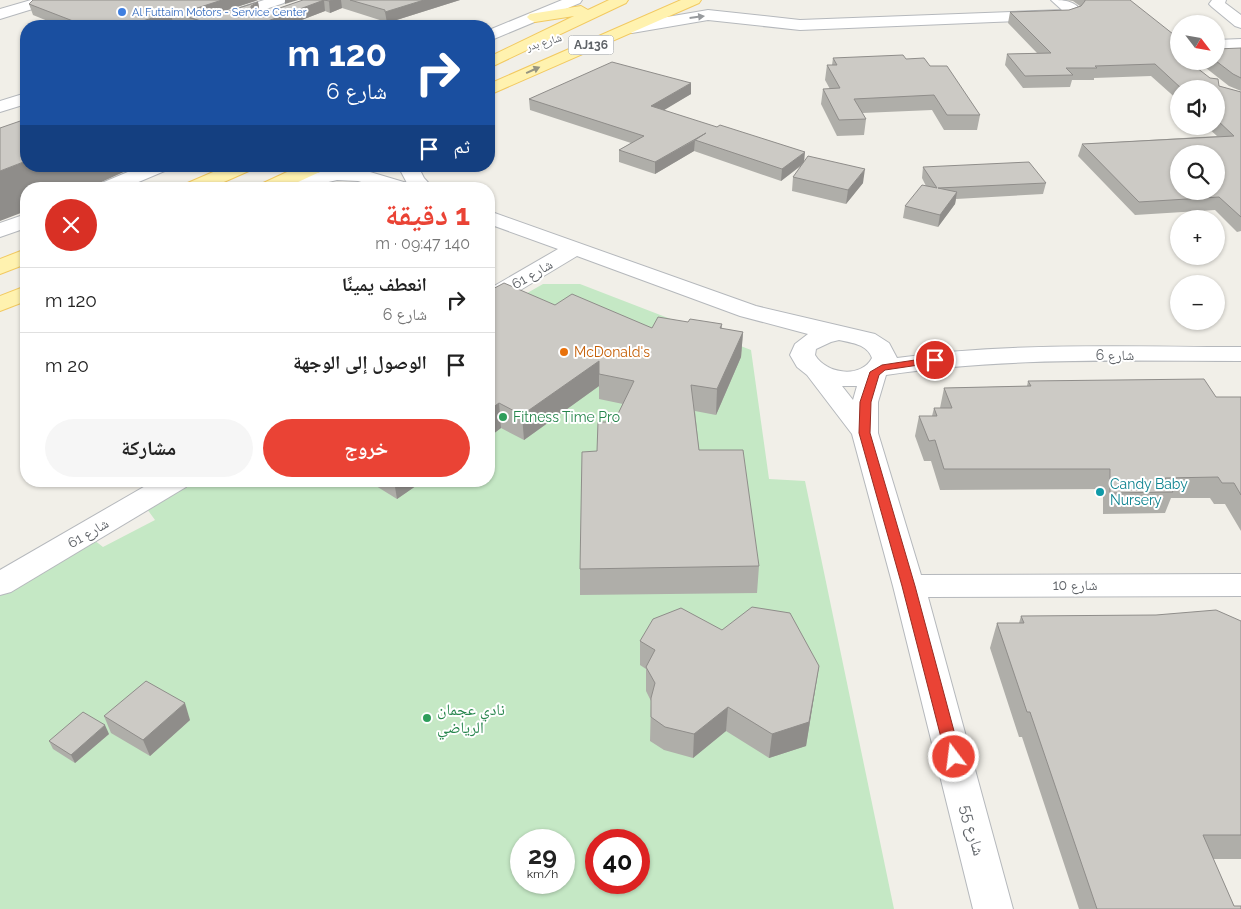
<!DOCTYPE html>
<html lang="ar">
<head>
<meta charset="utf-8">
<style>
  :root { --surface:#fff; --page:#f6f6f6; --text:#222; --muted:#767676; --line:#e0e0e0; --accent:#ea4335 }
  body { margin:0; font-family:Raleway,"Noto Naskh Arabic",sans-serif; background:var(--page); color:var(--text); direction:rtl; height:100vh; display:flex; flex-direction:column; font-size:19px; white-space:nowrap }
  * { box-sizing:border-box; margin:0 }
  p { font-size:16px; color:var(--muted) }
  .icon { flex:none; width:28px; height:28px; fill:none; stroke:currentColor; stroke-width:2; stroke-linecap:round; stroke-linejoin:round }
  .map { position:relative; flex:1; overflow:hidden; direction:ltr }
  .sheet { position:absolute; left:20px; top:182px; width:475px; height:305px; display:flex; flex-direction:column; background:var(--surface); border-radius:20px; box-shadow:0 1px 4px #0004; direction:rtl }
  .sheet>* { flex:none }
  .hud { position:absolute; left:20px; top:20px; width:475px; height:152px; border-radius:20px; box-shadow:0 1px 4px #0004; direction:rtl; background:#1a4fa0; color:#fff; overflow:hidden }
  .needle { width:32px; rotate:121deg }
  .controls { position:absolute; left:1170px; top:15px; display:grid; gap:10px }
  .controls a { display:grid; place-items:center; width:55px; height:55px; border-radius:50%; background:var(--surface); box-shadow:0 1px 4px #0004; font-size:25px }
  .speed { position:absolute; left:510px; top:829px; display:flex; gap:10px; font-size:25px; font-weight:700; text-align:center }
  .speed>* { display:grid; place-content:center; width:65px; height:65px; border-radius:50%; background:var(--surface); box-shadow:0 1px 4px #0004; line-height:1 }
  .speed small { font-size:12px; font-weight:400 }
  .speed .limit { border:8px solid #d22; background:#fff; color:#111 }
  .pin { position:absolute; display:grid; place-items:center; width:42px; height:42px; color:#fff; margin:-21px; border:2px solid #fff; border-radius:50%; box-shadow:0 1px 5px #0007 }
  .me { position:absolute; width:55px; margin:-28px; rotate:345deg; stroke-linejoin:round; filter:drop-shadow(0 0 4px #0008) }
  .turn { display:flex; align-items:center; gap:18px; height:105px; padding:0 25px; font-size:22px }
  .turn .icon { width:65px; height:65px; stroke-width:2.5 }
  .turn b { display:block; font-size:35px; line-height:42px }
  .then { display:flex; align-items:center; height:48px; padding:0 25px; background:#0003; gap:10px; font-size:19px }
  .round { display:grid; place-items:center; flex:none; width:52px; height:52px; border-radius:26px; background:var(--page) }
  .headline { display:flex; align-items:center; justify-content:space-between; height:85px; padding:0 25px }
  h1 { font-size:30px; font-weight:700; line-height:38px; color:var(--accent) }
  .button { display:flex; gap:10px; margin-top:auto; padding:10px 25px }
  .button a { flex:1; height:58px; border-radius:30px; background:var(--accent); color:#fff; font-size:20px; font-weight:700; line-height:58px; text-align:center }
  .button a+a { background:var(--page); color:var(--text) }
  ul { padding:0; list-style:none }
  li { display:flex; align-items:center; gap:15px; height:65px; padding:0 25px; border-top:1px solid var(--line) }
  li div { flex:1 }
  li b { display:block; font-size:19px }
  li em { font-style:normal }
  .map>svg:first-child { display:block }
</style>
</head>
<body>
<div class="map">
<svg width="1241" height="909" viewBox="0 0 1241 909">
  <rect width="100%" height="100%" fill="#f1efe8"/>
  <path fill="#c5e8c5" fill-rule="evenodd" d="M543,284H580L751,350L769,479L805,481L894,909H0V596L94,540L103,547L155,520L147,509L196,481H489V315ZM521,840H564V882H521ZM596,840H639V882H596Z"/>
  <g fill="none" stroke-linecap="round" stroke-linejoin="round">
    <g stroke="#b5b8bc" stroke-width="2">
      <g id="minor">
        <path d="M31,0H54L52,3L0,19V9Z"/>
        <path d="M264,0H286L284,3L215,26H192L194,23Z"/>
        <path d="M562,0H582L580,3L489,41V30Z"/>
        <path d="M1051,0C1062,0 1076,0 1081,12L1078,15L1066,19L800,30L708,20L632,33L626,31L624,28L626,25L632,23L708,10L800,20L1062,10Z"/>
        <path d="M1212,0H1226L1225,3L1241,15V28L1235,26L1212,7L1209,4Z"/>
        <path d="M1241,39V49L1216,50V40Z"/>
        <path d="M26,93V104L0,112V101Z"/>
        <path d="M142,166H170L167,170L122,189H94L97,185Z"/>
        <path d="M398,166H418L424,178L434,189H384L358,181L337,180L299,189H262L265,185L337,168L360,169L407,183Z"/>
        <path d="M489,211L756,306L875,334L889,343L897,358C1011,342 1126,347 1241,347V361C1122,361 1004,357 886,375L878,402V433L921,575L1241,574V596L928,597L1013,909H973L893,586L852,434L807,375L797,367L790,355L795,344L808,334L740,316L577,256L497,304L489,306V289L558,249L489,224ZM839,340C852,343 867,344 872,358C861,379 826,374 815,355L816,349L831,342ZM842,386H857L853,400Z"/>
        <path d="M26,214V228L0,237V223Z"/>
        <path d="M154,481H190L186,487L11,592L0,595V570Z"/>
      </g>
    </g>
    <g stroke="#f2c960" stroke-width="2">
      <g id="major">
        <path d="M609,0H628L626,3L489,68V57L574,16L535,22L530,20L527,17L530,14L581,6L588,10Z"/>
        <path d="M681,0H701L699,3L489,95V84Z"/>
        <path d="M227,166H254L251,170L208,189H180L183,185Z"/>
        <path d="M300,166H327L324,170L283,189H256L259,185Z"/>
        <path d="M26,249V264L0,274V259Z"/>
        <path d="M26,286V301L0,311V296Z"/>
      </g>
    </g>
    <use href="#minor" fill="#fff" fill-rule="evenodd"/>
    <use href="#major" fill="#fff2af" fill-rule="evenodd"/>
  </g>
  <g fill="#afaea9">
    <path d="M33,0H258L208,16H213L258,2L260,13H265L303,0H460L387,23L386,22L342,8L330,13L325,11L286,26H182L173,24L166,26H60L33,15L29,4Z"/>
    <path d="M1066,0H1130L1179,61L1219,86L1241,92V231L1237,232L1215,210L1135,215L1078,156L1082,144L1217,136L1206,126H1216V89H1179V101L1151,76L1094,78V80H1072L1070,87L1023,88L1005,65L1007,54L1037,53L1008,23L1010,12L1069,10L1080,6L1073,1Z"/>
    <path d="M1241,48V91L1229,86L1197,61H1216Z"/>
    <path d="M833,58L906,59L930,66L980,115L977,130H944L932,110L862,113L866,119L864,135L837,136L821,104L823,89H830L825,80L827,65H832Z"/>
    <path d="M691,94L663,110L863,183L846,204L792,191L793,177L802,165L781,181L694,151L655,174L619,162V150L631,143L530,110L529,99Z"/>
    <path d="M923,167L1046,183L1043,194L956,199L955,204L938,227L903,218L905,206L926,186L922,178Z"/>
    <path d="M489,291L555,305L652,328L688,322L722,324V329L743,332L741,357L716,415L695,411L699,450L759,566L757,593L580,595V569L597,451L614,422L623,404L599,399V386L524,440L501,428L489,437Z"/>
    <path d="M1028,381L1216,397H1241V531L1225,504H1214L1210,498H1171L1165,513L1103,514V489L940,490L931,461H924L915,436L919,416H932L934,408H940L944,388L1027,386Z"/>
    <path d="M368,481H423L397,499Z"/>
    <path d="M1021,616L1241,621V859H1213L1234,906L1241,909H1079L1022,737H1019L990,648L997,623H1019Z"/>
    <path d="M722,630L819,666L806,746L769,758L726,731L693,758L664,750L650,741L651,701L646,691V669L640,665V641Z"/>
    <path d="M104,716L190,720L150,756L111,733Z"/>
    <path d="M109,734L75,763L53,749L49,741Z"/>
  </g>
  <g fill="#8f8d8a">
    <path d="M222,0H258L197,20L188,18V15L191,10Z"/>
    <path d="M285,0H298L285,4Z"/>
    <path d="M324,0L325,11L286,26H257V25Z"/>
    <path d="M333,0H341L342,8L330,13L329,1Z"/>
    <path d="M424,0H460L387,23L385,12Z"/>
    <path d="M258,2L260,13L253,18L251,6Z"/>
    <path d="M171,12L173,24L166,26H127Z"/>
    <path d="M691,83V94L651,118V106Z"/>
    <path d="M695,140L694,151L655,174V162Z"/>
    <path d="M805,152L804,163L781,181L782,169Z"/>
    <path d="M26,161V166H137L86,189H26V211L0,221V171Z"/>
    <path d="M865,169L863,183L846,204L848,190Z"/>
    <path d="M957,192L955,204L938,227L940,215Z"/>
    <path d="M743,332L741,357L716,415L717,389Z"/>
    <path d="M599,361V386L524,440L522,415Z"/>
    <path d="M499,403L501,428L489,437V410Z"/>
    <path d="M394,481H423L397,499Z"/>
    <path d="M819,666L806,746L769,758L772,734Z"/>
    <path d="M185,703L190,720L150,756L143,740Z"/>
    <path d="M728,707L726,731L693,758L694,734Z"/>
    <path d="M105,725L109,734L75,763L71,755Z"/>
  </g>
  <g fill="#cccac5" stroke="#8f8d8a" fill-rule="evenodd">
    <path d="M33,0H222L191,10L188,15L189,16H213L258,2L251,6V9L255,13H265L303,0H333L329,1L324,0L257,25L226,26H218L171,12L127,26H86L29,4Z"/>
    <path d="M350,0H424L385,12V10Z"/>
    <path d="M1085,0H1130L1173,34L1179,40V45L1177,49L1179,54V61H1188L1210,78L1218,79L1219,86L1241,92V217L1219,197L1139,202L1082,144L1234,136L1216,119V89H1182L1155,64L1095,66L1097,68H1066L1073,75L1025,76L1007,54L1051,53L1010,12L1069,10L1081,6L1085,1ZM1179,154H1216V191H1179Z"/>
    <path d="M1241,48V78L1233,74L1216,61V49Z"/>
    <path d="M903,55L906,59L924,58L930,66H947L980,115H947L934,95L854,99L866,119L839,120L823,89L840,88L827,65H837L833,58Z"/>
    <path d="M612,62L691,83L651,106L717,127L720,125L805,152L782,169L695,140L706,133L655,162L619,150L644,136L529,99Z"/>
    <path d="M26,119V161L0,171V128Z"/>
    <path d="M808,156L865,169L848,190L793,177Z"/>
    <path d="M1029,162L1046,183L938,188L957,192L940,215L905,206L922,185L937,188L923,167Z"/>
    <path d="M504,283L555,305L572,294L652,328L658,317L688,322L690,319L722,324L720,328L743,332L717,389L691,385L699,450H743L759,566L580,569L582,452L597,451L598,422H614L634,381L599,374V361L522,415L499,403L489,410V291Z"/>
    <path d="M1204,379L1216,397H1241V495L1234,483H1222L1218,477L1165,478L1173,492L1110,493V469H944L935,440L929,441L919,416H937L934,408H952L944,388L1031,386L1028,381Z"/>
    <path d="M752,607L790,613L819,666L809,722L772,734L728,707L694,734L665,727L651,717V698L655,683L646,667L655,650L640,641L653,619L681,608L722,630Z"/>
    <path d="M1216,610L1241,621V835H1203L1234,906H1241V909H1097L1030,712H1027L997,623H1024L1021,616L1156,615Z"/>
    <path d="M146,681L185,703L143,740L104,716Z"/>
    <path d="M83,712L105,725L71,755L49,741Z"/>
  </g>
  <defs><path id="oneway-solid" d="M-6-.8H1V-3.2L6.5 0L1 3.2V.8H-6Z" transform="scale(1.25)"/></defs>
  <use fill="#979a9d" href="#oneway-solid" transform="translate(697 17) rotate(-7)"/>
  <use fill="#979581" href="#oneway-solid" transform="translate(533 70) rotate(-24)"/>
  <path fill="#ea4335" stroke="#982c22" d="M935,357L940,360L939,362L885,370L879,375L871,402L870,433L915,586L961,757L959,761L954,763L948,761L946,757L902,586L859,433L860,402L870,372L882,365Z"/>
  <circle fill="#3f7fe0" stroke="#fff" stroke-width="2" cx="122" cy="12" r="5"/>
  <circle fill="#e8710a" stroke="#fff" stroke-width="2" cx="564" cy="352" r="5"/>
  <g fill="#2e9e5b" stroke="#fff" stroke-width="2">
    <circle cx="503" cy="417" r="5"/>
    <circle cx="427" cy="718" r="5"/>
  </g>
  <circle fill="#0f9aa8" stroke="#fff" stroke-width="2" cx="1100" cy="492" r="5"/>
  <g text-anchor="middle" stroke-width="4" stroke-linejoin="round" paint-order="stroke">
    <g font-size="11" fill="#366cbe" stroke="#fff" text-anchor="start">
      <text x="132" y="16">Al Futtaim Motors - Service Center</text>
    </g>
    <g font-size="11" fill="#5f6368" stroke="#fff">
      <text transform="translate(544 42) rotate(-17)" y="4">شارع بدر</text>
    </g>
    <rect fill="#fff" stroke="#8f9295" stroke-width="1" x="568.5" y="35.5" width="45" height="19" rx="4"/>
    <g font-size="12" font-weight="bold" fill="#5f6368">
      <text x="591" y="49">AJ136</text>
    </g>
    <g font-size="14" fill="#5f6368" stroke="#fff">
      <text transform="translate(532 274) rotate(-30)" y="5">شارع 61</text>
      <text x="1115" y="360">شارع 6</text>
      <text transform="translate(88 533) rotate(-30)" y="5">شارع 61</text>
      <text x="1075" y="590">شارع 10</text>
    </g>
    <g font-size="14" fill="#c56008" stroke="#fff" text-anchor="start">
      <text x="574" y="357">McDonald's</text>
    </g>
    <g font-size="14" fill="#27864d" stroke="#fff" text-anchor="start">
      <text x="513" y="422">Fitness Time Pro</text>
    </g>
    <g font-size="14" fill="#0d838f" stroke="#fff" text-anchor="start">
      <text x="1110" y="489">Candy Baby<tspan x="1110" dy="16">Nursery</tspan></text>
    </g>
    <g font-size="16" fill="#27864d" stroke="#fff" text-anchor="start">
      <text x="437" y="715">نادي عجمان<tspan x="437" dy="18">الرياضي</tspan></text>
    </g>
    <g font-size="16" fill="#5f6368" stroke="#fff">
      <text transform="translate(973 830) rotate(75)" y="6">شارع 55</text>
    </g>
  </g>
</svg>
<div class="controls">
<a><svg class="needle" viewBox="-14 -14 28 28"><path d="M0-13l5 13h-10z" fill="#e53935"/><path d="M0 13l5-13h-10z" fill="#767676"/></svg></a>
<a><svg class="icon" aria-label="sound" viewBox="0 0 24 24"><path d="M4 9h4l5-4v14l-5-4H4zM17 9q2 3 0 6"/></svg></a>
<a><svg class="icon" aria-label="search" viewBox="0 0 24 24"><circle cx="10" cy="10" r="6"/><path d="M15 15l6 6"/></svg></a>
<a>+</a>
<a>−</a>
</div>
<div class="speed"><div>29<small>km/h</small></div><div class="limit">40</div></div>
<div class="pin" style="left:935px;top:360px;background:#d93025"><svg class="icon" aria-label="arrive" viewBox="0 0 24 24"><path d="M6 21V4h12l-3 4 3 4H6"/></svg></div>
<svg class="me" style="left:954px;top:757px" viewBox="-20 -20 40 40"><circle r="17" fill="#ea4335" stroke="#fff" stroke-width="3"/><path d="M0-11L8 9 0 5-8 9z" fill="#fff"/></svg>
<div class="hud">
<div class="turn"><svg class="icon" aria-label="right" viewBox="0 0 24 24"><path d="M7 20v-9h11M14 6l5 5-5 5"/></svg><div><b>120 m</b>شارع 6</div></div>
<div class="then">ثم<svg class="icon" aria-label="arrive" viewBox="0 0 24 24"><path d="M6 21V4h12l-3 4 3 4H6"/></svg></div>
</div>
<section class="sheet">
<div class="headline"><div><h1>1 دقيقة</h1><p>140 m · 09:47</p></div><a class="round" style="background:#d93025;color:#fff"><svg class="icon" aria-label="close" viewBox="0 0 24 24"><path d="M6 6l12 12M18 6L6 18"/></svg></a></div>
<ul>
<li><svg class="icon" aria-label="right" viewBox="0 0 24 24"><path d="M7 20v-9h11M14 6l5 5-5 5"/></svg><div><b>انعطف يمينًا</b><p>شارع 6</p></div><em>120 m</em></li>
<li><svg class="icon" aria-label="arrive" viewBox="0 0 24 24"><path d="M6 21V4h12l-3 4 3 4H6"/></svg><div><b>الوصول إلى الوجهة</b></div><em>20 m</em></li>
</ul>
<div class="button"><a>خروج</a><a>مشاركة</a></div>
</section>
</div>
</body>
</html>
